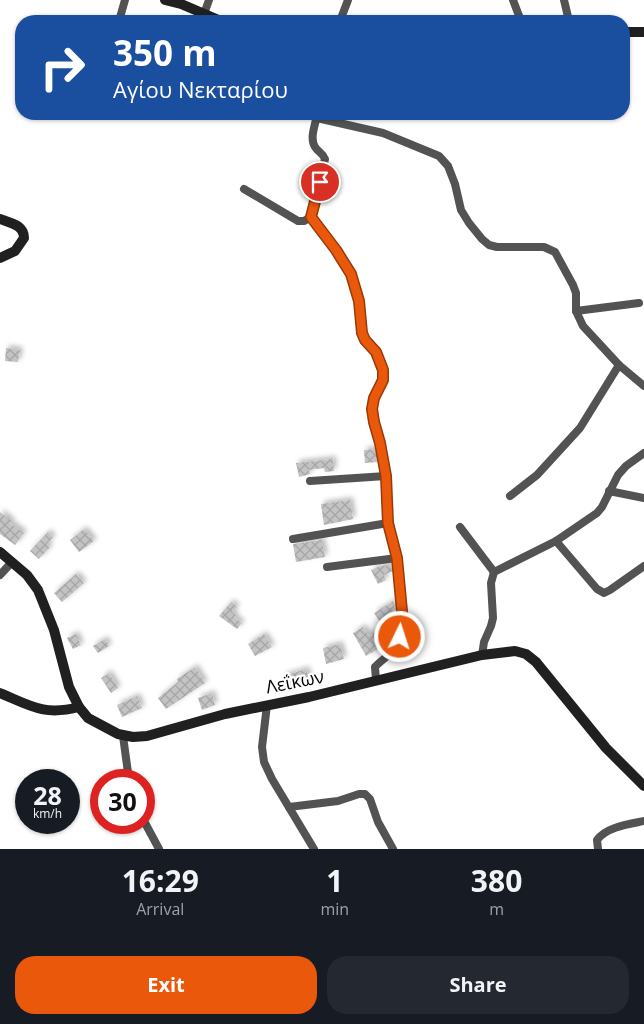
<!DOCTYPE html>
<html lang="en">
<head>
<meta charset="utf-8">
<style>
  :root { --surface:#171b24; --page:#242831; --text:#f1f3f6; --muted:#9ea1a6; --accent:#ea580c }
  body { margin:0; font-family:"Open Sans",sans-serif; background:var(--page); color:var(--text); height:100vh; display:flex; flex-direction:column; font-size:19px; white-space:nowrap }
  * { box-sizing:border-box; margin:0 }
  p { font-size:16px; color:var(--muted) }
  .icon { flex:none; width:28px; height:28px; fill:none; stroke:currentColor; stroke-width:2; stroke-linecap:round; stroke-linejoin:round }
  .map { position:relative; height:849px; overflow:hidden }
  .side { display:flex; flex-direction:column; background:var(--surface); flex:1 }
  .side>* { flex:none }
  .hud { position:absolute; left:15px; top:15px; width:615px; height:105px; border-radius:20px; box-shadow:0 1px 4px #0004; background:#1a4fa0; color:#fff; overflow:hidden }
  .speed { position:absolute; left:15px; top:769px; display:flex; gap:10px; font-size:25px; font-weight:700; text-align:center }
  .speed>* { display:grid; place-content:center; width:65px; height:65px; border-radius:50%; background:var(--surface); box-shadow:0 1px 4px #0004; line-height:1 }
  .speed small { font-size:12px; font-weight:400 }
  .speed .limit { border:8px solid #d22; background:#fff; color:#111 }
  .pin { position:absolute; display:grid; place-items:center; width:42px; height:42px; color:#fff; margin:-21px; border:2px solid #fff; border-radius:50%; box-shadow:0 1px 5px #0007 }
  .me { position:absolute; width:55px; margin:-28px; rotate:4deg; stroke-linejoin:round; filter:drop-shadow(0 0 4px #0008) }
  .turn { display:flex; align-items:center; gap:18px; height:105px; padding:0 15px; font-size:22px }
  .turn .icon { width:65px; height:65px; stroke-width:2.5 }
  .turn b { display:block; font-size:35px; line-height:42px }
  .eta { display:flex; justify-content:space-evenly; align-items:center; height:85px; text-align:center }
  .eta b { font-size:30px; font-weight:700; line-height:35px }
  .primary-button { display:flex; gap:10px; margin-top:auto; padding:10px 15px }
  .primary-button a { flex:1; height:58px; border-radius:20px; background:var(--accent); color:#fff; font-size:20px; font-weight:700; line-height:58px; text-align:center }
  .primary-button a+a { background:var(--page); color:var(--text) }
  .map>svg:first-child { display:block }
</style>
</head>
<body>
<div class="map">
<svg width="644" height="849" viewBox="0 0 644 849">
  <defs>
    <pattern id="building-cross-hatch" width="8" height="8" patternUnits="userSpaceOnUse" patternTransform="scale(1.25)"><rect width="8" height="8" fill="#c3c3c3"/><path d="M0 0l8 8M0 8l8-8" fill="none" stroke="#a6a6a6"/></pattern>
    <filter id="shadow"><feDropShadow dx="3" dy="-3" stdDeviation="2.5" flood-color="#0004"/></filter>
  </defs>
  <rect width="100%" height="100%" fill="#fff"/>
  <g fill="url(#building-cross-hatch)" filter="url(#shadow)">
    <path d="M6,348L20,350L18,362L5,361Z"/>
    <path d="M376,449L378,462L365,463L364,450Z"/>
    <path d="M333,459L334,471L325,472L324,468L309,470L310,474L299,477L296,463Z"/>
    <path d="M350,500L353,519L324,525L321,504Z"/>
    <path d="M0,512L12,521L10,523L24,533L15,545L0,534Z"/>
    <path d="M84,529L94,541L79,552L70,540Z"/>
    <path d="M48,532L53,537L47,544L50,547L39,559L30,551Z"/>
    <path d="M322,540L325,557L296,562L293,544Z"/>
    <path d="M390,565L393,571L384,575L386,580L378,584L371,570L380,566Z"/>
    <path d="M76,574L84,583L62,602L54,593Z"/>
    <path d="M393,601L396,609L389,614L393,619L388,622L395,632L393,641L383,650L381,647L366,656L353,633L363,627L369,636L383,626L374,613Z"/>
    <path d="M231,602L237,607L232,612L236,615L234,617L242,623L237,629L219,616Z"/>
    <path d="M76,634L81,645L73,649L67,638Z"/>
    <path d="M264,634L272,647L255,656L248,644Z"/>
    <path d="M105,639L109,646L98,653L93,646Z"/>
    <path d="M340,644L344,659L326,664L323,648Z"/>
    <path d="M195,667L205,683L166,709L158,698L178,682L177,679Z"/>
    <path d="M306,669L311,683L287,690L283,676Z"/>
    <path d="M109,673L118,688L111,693L101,678Z"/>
    <path d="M212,693L215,705L202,710L198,698Z"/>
    <path d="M137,696L142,708L122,717L117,705Z"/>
  </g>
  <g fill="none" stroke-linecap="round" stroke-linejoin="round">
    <g stroke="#535353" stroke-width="8">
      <path d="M513,0L521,21"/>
      <path d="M564,0L569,21"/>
      <path d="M204,14L209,0"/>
      <path d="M119,21L125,0"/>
      <path d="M340,21L348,0"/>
      <path d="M317,114C316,124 309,137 315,147C318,152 323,153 325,159L311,217C330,242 351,267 359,298C361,309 359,321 362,332C366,346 379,353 383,368C386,383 371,395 372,411C373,423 378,433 381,444C383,454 384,464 385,474C388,490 385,507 388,523C389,534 394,545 396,556C400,575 406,626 398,643C393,654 382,659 375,667L376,680"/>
      <path d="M317,118L383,133L439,156L448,166L455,184L461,210L469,223L482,239L489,245L497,247H544L555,252L573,285L576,293V311L583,326L619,365L644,386"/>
      <path d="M244,189L298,221H304L311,217"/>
      <path d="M576,311L639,303"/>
      <path d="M310,481L386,476"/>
      <path d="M609,491L644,498"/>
      <path d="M510,496L537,475L580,428L619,365"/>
      <path d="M460,527L494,572"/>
      <path d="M293,539L388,523"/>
      <path d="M556,541L597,589L604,593L610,590L644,566"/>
      <path d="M327,567L397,558"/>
      <path d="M0,575L12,562"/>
      <path d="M482,655L484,642L491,626L493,618L491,583L494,572L556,541L597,513L602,507L618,475L626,466L644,453"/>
      <path d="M267,705L262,747L264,762L272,779L314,849"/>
      <path d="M123,736L129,780"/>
      <path d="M289,807L338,801L359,794H365L370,799L378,822L393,849"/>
      <path d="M144,821L159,849"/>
      <path d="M598,849L597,840C606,827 629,824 644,821"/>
    </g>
    <g stroke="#202020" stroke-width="10">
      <path d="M165,0L181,4L221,21"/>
      <path d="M624,32H644"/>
      <path d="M0,219C11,223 24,225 24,238L15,251L0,258"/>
      <path d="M0,552L27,575L38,590L54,630L69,687L79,707L88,718L118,734L133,737L147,736L225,714L309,697L482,655L515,651L526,654L536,662L606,748L644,786"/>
      <path d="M0,693C31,706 44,716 79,707"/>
    </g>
  </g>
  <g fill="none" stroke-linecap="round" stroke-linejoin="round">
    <g stroke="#983908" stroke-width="12">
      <path id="route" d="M320,182L311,217L336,250L351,274L359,301L362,333L365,340L376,352L383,370V380L374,398L372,409L374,422L380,443L386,476L388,523L397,558L403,622L400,637"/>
    </g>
    <use href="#route" stroke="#ea580c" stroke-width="9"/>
  </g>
  <g text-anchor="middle" stroke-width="4.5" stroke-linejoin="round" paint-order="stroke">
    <g font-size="18" fill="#000" stroke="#fff">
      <text transform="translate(295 682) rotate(-11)" y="6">Λεΐκων</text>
    </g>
  </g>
</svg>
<div class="speed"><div>28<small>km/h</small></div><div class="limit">30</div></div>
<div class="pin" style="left:320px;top:182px;background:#d93025"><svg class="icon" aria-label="arrive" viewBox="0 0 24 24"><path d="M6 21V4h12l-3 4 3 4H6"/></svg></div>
<svg class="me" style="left:400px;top:637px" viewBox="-20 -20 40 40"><circle r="17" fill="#ea580c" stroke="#fff" stroke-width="3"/><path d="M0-11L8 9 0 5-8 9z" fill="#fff"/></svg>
<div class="hud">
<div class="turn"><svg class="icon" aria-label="right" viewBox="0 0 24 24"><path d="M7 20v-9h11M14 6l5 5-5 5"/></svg><div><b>350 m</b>Αγίου Νεκταρίου</div></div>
</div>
</div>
<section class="side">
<div class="eta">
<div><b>16:29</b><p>Arrival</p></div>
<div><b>1</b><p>min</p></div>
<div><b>380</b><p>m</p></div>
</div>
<div class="primary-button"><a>Exit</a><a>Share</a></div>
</section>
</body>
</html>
